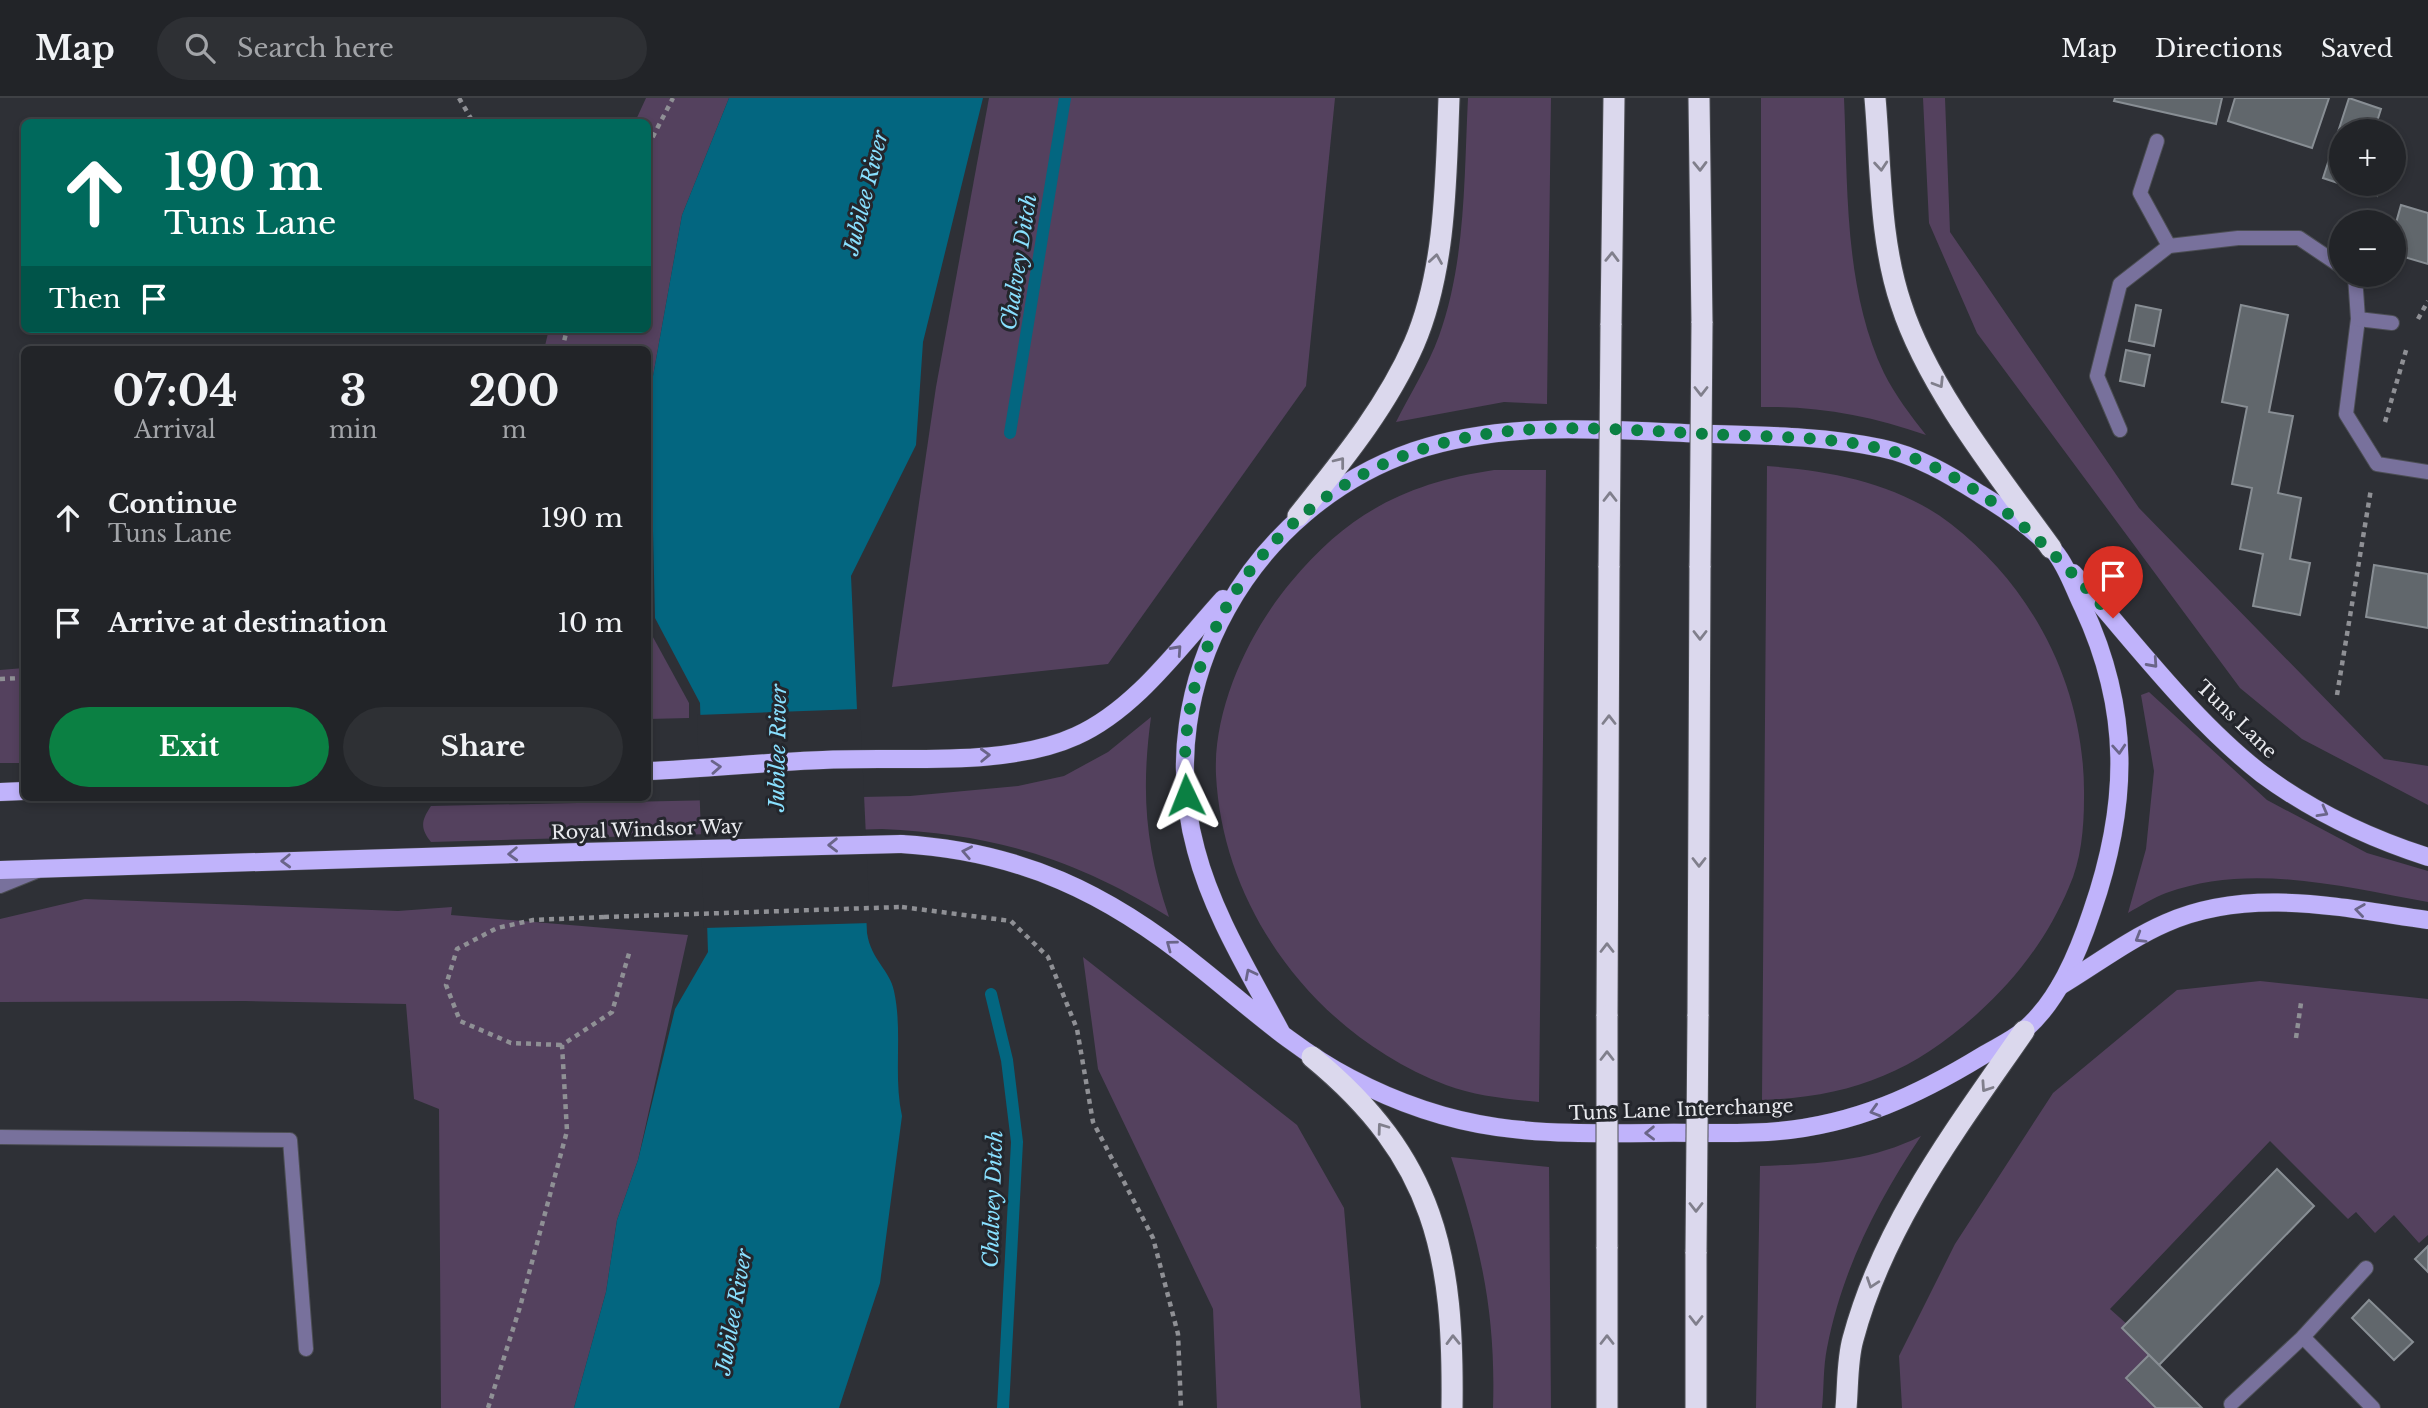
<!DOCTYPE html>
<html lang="en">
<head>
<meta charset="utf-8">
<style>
  :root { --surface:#222428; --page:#2e3034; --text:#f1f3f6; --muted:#a2a4a8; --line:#3f4145; --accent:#0b8043 }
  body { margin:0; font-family:"Libre Baskerville",serif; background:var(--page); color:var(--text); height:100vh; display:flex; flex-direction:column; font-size:26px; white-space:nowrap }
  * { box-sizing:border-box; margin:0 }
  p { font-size:23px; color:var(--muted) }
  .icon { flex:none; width:38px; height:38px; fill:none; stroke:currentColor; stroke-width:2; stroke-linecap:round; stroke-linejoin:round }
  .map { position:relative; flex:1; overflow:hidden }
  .panel { position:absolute; left:21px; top:248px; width:630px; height:455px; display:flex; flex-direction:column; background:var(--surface); border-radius:10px; box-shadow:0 4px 10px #0003,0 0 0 2px var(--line) }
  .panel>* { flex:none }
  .guide { position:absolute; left:21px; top:21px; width:630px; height:214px; border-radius:10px; box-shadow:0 4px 10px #0003,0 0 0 2px var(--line); background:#00695c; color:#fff; overflow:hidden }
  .buttons { position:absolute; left:2329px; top:21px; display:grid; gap:14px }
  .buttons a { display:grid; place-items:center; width:77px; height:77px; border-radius:50%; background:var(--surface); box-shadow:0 4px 10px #0003,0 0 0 2px var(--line); font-size:35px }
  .pin { position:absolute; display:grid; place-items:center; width:60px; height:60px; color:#fff; margin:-72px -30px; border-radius:50% 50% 50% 0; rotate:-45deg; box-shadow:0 0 7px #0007 }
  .pin .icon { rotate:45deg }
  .me { position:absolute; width:77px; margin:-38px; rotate:358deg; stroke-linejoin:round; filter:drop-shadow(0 0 5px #0008) }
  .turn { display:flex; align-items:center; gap:24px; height:147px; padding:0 28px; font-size:32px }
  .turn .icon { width:91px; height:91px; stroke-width:2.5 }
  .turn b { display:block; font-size:49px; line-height:60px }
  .then { display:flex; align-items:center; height:66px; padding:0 28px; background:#0003; gap:14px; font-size:26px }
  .eta { display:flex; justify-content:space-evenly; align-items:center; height:119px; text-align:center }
  .eta b { font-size:42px; font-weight:800; line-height:49px }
  .primary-button { display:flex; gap:14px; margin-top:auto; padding:14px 28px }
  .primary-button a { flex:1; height:80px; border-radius:42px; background:var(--accent); color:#fff; font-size:28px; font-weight:800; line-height:80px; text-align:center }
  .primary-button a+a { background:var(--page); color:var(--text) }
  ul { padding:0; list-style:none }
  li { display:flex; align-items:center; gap:21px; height:105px; padding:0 28px }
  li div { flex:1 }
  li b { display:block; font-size:26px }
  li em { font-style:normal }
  header { display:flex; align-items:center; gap:42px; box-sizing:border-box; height:98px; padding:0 35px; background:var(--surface); border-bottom:2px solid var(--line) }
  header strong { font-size:33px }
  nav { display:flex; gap:38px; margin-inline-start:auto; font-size:24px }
  .search { width:490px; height:63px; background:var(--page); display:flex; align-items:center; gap:18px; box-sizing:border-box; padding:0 24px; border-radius:38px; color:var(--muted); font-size:26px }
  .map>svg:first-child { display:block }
</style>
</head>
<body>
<header>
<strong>Map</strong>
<div class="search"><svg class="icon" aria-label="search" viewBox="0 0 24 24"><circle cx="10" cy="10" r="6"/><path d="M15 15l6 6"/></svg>Search here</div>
<nav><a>Map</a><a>Directions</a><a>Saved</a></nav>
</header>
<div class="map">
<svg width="2428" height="1310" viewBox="0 0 2428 1310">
  <rect width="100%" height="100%" fill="#2e3036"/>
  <g fill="#54415e">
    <path d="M646,0H729L682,117L648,306V252H544L549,231H648V24H635Z"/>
    <path d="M989,0H1335L1306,288L1108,566L892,589L936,289Z"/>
    <path d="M1468,0H1551L1547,306L1504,304L1396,324C1410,296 1428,268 1439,238C1466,163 1464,78 1468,0Z"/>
    <path d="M1761,0H1844C1848,91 1844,191 1884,275C1895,297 1911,318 1926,337C1871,318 1819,308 1761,309Z"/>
    <path d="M1923,0H1945L1950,134L2139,410L2384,661L2428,668V707L2302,641L2240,590L1977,235L1929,125Z"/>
    <path d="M1767,368C1831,373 1898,385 1951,426C2036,492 2086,593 2084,701C2084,730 2081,763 2069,789C2048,839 2017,880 1977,916C1912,975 1850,999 1762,1002Z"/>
    <path d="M1494,372H1546L1539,1004C1508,1001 1475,998 1446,987C1318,938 1223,814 1216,677C1213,610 1249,534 1291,484C1348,415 1407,385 1494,372Z"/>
    <path d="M648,530L689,605V620L648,621Z"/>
    <path d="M24,570V665H0V572Z"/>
    <path d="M2149,594L2267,702L2367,755L2428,773V804C2342,789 2252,764 2166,795C2153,800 2140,808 2128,815L2146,751L2154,673L2141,597Z"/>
    <path d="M1151,619C1141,693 1145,748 1169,819C1074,760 994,736 882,731L431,744C420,730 421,723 431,708L910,698L1018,688L1064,678L1108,654Z"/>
    <path d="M85,801L398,813L452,809L451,817L688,837L638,1062L617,1122L606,1194L574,1310H441L439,1011L414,1001L406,906L245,903L0,904V821Z"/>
    <path d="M1083,859L1297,1027L1344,1110L1361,1310H1217L1213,1211L1098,971Z"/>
    <path d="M2260,883L2428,901V1137L2419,1145L2394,1117L2375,1135L2356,1114L2348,1121L2270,1043L2110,1211L2156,1252L2128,1284L2158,1310H1902L1899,1258L1955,1146L2053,995L2177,892Z"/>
    <path d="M1921,1038C1877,1104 1842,1172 1827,1250C1823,1270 1824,1290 1822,1310H1756L1760,1068C1817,1066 1869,1064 1921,1038Z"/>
    <path d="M1451,1059L1549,1069L1551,1310H1493C1496,1216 1481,1148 1451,1059Z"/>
  </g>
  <path fill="#036680" d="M729,0H983L923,244L916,347L851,478L867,835C871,862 890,872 894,893C903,934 893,977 902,1018L880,1185L839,1310H574L606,1194L617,1122L638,1062L675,911L708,854L700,605L655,520L652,390L648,377V306L682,117Z"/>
  <path fill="#2e3036" d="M860,611L870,825L704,830L697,617Z"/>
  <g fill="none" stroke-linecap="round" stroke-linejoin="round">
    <g stroke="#036680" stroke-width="12">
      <path d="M1010,335L1065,0"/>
      <path d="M991,896L1007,962L1017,1044L1003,1310"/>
    </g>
  </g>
  <g fill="#61676c" stroke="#888e94" stroke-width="2">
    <path d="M2115,0H2222L2216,26L2114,3Z"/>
    <path d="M2235,0H2329L2312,50L2228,23Z"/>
    <path d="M2349,0L2381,11L2374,33H2342V86H2381L2377,98L2323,80Z"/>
    <path d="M2401,107L2428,115V166L2394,156V132Z"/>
    <path d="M2136,207L2161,212L2154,248L2129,243Z"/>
    <path d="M2241,207L2288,217L2269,314L2293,318L2278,395L2301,400L2290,461L2310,465L2300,517L2253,508L2263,456L2240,451L2252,390L2232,386L2247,309L2222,304Z"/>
    <path d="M2126,252L2150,257L2144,288L2120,283Z"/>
    <path d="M2374,467L2428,476V530L2366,519Z"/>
    <path d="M2277,1071L2314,1108L2159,1267L2122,1230Z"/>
    <path d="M2428,1148V1174L2415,1161Z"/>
    <path d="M2369,1202L2413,1244L2394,1262L2352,1220Z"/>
    <path d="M2149,1257L2202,1310H2156L2126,1280Z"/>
  </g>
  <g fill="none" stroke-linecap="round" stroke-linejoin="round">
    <g stroke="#4c4e54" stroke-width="16">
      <g id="service">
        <path d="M2157,43L2140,95L2169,148"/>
        <path d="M2120,332L2097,278L2120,186L2169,148L2238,140H2299L2342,169"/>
        <path d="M0,788L37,773"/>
        <path d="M0,1039L290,1042L306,1251"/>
      </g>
    </g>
    <g stroke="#4c4e54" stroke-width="16">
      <g id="minor">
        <path d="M2355,178L2358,221L2346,316L2377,366L2428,374"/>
        <path d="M2358,221L2392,225"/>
        <path d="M2303,1239L2373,1310"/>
        <path d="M2231,1306L2303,1239L2366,1170"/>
      </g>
    </g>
    <g stroke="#4c4e54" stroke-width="19">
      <g id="primary">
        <path d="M2073,475C2132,541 2192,622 2262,676C2312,713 2369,740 2428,759"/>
        <path d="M648,673C706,671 764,664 823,662C900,658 1006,670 1076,638C1136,611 1180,548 1223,501"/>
        <path d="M0,694L24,693"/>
        <path d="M901,746C1020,753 1108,795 1199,869C1248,908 1294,951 1350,980C1458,1037 1536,1036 1654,1035C1695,1034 1738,1037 1779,1033C1856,1026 1918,997 1982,958C1995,950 2011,943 2023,933C2058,904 2078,855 2092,813C2129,706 2131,612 2083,509C2074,491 2067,468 2054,453C2034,431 2005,411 1980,396C1950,377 1916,357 1881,350C1810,335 1734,338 1662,334C1579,330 1495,326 1414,353C1252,409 1150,584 1196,752C1213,817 1251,877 1282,936"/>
        <path d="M0,772L581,754"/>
        <path d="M2060,888C2095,867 2129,841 2166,825C2249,788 2342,810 2428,822"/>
      </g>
    </g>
    <g stroke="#4c4e54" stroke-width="23">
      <g id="motorway">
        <path d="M1699,0L1702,225"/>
        <path d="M1875,0C1881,67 1879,141 1901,206C1928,290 1999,378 2051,450"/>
        <path d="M1611,227L1614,0"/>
        <path d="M1298,418C1341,364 1386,310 1414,246C1446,172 1446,80 1449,0"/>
        <path d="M1607,918L1609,468"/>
        <path d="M1698,918L1700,468"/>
        <path d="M1312,959C1436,1061 1454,1158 1452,1310"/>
        <path d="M1696,1154V1310"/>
        <path d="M1607,1310V1149"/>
        <path d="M1846,1310C1848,1288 1847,1262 1853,1241C1884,1125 1957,1030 2024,933"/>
      </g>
    </g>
    <g stroke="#8f9095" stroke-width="4.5" stroke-dasharray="5 5" stroke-linecap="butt">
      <path d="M459,0L473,24"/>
      <path d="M648,48L673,0"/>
      <path d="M2418,221L2428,203"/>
      <path d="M562,252L567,231"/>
      <path d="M2385,324L2407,249"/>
      <path d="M0,581L24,580"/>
      <path d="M2337,597L2371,391"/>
      <path d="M902,809L1011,823L1048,859L1077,931L1093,1024L1153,1140L1178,1236L1181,1310"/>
      <path d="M2296,940L2301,905"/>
      <path d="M561,947L511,945L460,923L446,887L457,851L497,830L533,822L604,819"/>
      <path d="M488,1310L520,1209L567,1033L562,947L612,914L630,852"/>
    </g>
    <use href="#service" stroke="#78719c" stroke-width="14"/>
    <use href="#minor" stroke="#78719c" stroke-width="14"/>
    <use href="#primary" stroke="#c0b3fb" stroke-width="18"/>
    <use href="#motorway" stroke="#dbd8ed" stroke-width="21"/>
    <g stroke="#4c4e54" stroke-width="19" stroke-linecap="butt">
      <path id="primary-bridge" d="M581,754L901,746"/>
    </g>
    <g stroke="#4c4e54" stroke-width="23" stroke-linecap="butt">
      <g id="motorway-bridge">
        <path d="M1609,468L1611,227"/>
        <path d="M1700,468L1702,225"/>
        <path d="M1607,918V1149"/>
        <path d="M1696,1154L1698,918"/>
      </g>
    </g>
    <path stroke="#8f9095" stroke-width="4.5" stroke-dasharray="5 5" stroke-linecap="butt" d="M604,819L902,809"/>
    <use href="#primary-bridge" stroke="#c0b3fb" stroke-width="18"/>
    <use href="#motorway-bridge" stroke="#dbd8ed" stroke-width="21"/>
  </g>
  <defs><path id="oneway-chevron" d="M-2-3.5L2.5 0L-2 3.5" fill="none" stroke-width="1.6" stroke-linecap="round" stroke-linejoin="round" transform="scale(1.75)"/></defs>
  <g stroke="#807f8c">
    <use href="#oneway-chevron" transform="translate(1700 68) rotate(89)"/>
    <use href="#oneway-chevron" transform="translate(1881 68) rotate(85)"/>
    <use href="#oneway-chevron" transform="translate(1612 159) rotate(-89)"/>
    <use href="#oneway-chevron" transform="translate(1436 161) rotate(-81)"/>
    <use href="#oneway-chevron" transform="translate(1939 285) rotate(58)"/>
    <use href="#oneway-chevron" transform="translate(1701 293) rotate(90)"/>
    <use href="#oneway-chevron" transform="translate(1340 364) rotate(-52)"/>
    <use href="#oneway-chevron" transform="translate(1610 399) rotate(-90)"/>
    <use href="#oneway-chevron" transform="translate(1700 537) rotate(90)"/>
    <use href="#oneway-chevron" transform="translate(1609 622) rotate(-90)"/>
    <use href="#oneway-chevron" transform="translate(1699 764) rotate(90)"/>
    <use href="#oneway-chevron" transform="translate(1607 850) rotate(-90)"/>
    <use href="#oneway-chevron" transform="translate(1607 958) rotate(-90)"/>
    <use href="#oneway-chevron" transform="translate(1986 989) rotate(124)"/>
    <use href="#oneway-chevron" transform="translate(1382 1030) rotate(-126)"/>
    <use href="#oneway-chevron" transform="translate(1696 1109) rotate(90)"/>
    <use href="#oneway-chevron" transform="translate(1872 1185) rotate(109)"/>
    <use href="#oneway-chevron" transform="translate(1696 1222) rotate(90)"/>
    <use href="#oneway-chevron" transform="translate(1453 1242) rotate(-91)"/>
    <use href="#oneway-chevron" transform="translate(1607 1242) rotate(-90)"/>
  </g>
  <g stroke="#6a6589">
    <use href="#oneway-chevron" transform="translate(1177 552) rotate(-48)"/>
    <use href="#oneway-chevron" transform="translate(2153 565) rotate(48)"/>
    <use href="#oneway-chevron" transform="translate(2119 651) rotate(86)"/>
    <use href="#oneway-chevron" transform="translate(985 657) rotate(-2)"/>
    <use href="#oneway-chevron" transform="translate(716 669) rotate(-4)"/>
    <use href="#oneway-chevron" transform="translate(2323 714) rotate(29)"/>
    <use href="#oneway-chevron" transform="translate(833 747) rotate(179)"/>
    <use href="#oneway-chevron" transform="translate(967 754) rotate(-169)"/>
    <use href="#oneway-chevron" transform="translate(513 756) rotate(178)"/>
    <use href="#oneway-chevron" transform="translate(286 763) rotate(178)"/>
    <use href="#oneway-chevron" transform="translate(2360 812) rotate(-172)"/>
    <use href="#oneway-chevron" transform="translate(2140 840) rotate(149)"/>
    <use href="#oneway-chevron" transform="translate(1171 847) rotate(-143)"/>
    <use href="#oneway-chevron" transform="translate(1250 876) rotate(-117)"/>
    <use href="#oneway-chevron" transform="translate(1875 1013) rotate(164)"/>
    <use href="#oneway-chevron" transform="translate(1650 1035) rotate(179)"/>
  </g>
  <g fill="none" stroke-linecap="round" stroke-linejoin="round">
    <path stroke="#0b8043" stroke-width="12" stroke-dasharray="0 21.6" d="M1186,697C1172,523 1290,378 1459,341C1540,323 1624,332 1707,336C1779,340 1861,336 1928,366C2004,401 2058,458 2113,520"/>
  </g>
  <g text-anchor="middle" stroke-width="6" stroke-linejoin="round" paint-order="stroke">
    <g font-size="19" fill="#eaebef" stroke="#24262c">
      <text transform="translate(2237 621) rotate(44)" y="7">Tuns Lane</text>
      <text transform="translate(647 731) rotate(-2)" y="7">Royal Windsor Way</text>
      <text transform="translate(1681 1011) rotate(-2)" y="7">Tuns Lane Interchange</text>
    </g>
    <g font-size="21" font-style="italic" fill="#89e0ff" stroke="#24262c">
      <text transform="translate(866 95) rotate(-76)" y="7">Jubilee River</text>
      <text transform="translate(1019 164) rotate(-81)" y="7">Chalvey Ditch</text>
      <text transform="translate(778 650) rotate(-89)" y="7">Jubilee River</text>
      <text transform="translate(993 1101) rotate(-88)" y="7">Chalvey Ditch</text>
      <text transform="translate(734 1214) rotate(-80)" y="7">Jubilee River</text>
    </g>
  </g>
</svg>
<div class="buttons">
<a>+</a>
<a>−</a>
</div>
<div class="pin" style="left:2113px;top:520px;background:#d93025"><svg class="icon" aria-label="arrive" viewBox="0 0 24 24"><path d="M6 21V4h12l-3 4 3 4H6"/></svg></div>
<svg class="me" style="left:1186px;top:697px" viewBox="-20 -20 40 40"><path d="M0-17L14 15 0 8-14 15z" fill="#0b8043" stroke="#fff" stroke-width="4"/></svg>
<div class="guide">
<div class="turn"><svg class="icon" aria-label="ahead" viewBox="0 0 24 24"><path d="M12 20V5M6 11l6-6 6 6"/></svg><div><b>190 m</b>Tuns Lane</div></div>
<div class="then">Then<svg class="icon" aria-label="arrive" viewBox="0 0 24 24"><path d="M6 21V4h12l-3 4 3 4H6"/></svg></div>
</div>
<section class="panel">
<div class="eta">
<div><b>07:04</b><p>Arrival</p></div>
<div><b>3</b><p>min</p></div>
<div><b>200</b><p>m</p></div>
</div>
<ul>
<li><svg class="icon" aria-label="ahead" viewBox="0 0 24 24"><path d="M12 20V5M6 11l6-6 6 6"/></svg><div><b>Continue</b><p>Tuns Lane</p></div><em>190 m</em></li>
<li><svg class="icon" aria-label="arrive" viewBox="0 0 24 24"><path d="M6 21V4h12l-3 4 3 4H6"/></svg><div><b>Arrive at destination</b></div><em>10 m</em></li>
</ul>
<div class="primary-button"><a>Exit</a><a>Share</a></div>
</section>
</div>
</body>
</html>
